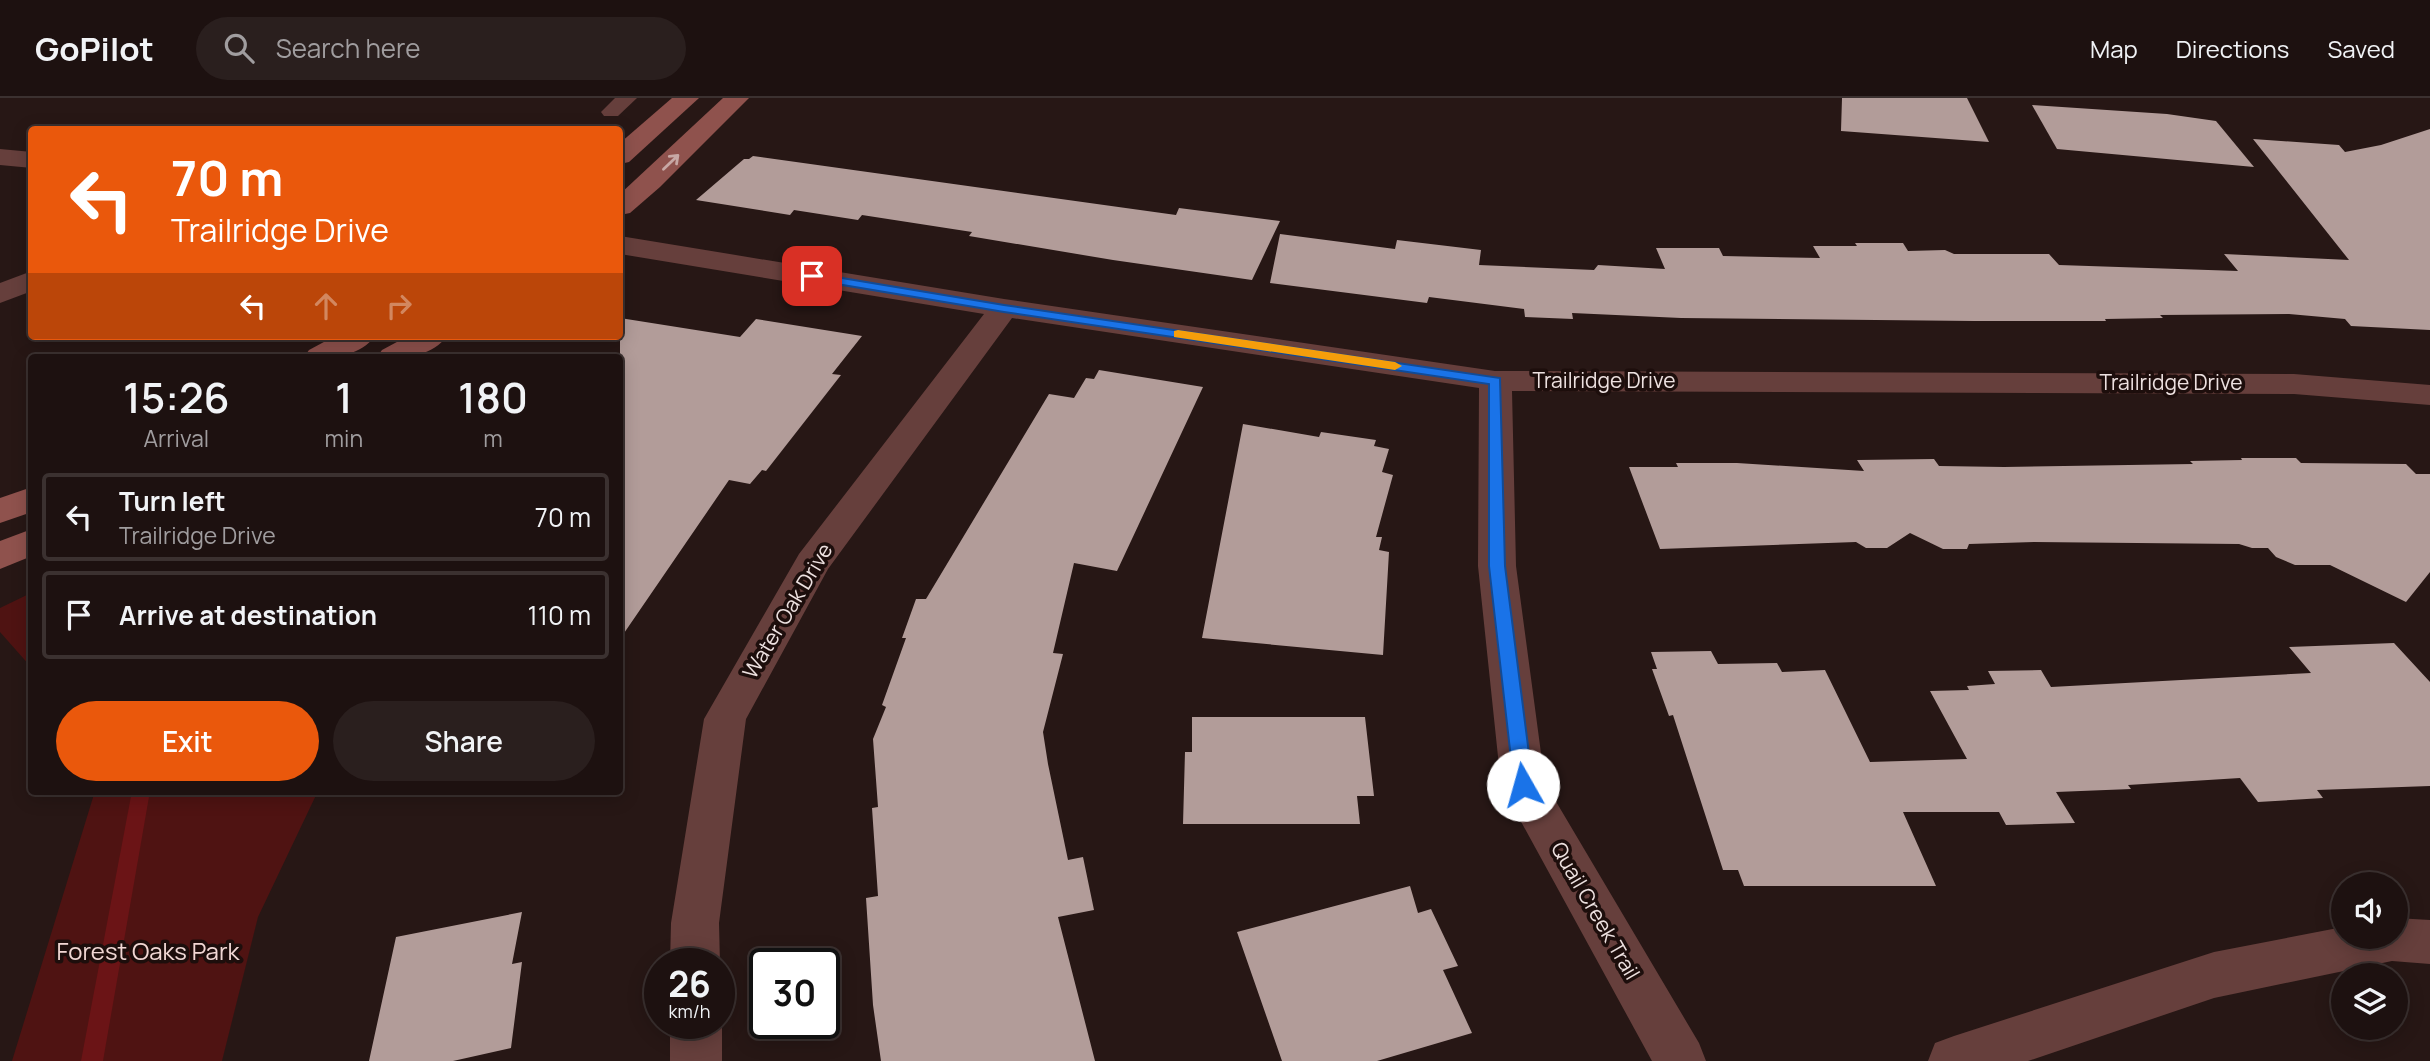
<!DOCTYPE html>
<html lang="en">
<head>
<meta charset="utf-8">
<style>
  :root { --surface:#1d1110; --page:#2a1f1e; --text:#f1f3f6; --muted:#a09d9f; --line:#3b3130; --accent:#ea580c }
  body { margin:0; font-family:Manrope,sans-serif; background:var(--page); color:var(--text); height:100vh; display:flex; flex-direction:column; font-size:26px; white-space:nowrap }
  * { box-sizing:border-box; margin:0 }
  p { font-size:23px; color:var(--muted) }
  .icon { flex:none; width:38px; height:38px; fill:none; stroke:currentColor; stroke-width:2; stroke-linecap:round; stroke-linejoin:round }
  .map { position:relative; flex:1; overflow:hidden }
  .side { position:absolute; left:28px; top:256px; width:595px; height:441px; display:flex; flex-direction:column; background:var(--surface); border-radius:7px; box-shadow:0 4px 18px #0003,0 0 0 2px var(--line) }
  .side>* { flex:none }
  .hud { position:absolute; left:28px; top:28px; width:595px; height:214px; border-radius:7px; box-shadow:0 4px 18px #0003,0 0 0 2px var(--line); background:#ea580c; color:#fff; overflow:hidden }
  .buttons { position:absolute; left:2331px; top:774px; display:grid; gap:14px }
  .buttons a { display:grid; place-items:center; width:77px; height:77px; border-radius:50%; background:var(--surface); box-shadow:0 4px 18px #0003,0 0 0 2px var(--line); font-size:35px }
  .speed { position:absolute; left:644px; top:850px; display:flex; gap:14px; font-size:35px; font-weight:700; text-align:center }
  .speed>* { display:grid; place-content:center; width:91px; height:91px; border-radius:50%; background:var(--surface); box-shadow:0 4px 18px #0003,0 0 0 2px var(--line); line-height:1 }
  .speed small { font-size:18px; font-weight:400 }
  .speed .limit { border:4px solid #111; border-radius:10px; background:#fff; color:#111 }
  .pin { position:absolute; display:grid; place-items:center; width:60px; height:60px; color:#fff; margin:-30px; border-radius:14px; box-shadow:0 4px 10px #0006 }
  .me { position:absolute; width:77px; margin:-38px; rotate:353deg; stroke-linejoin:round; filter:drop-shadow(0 0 5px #0008) }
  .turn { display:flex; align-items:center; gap:24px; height:147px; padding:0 28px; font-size:32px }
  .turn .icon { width:91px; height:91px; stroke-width:2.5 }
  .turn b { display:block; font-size:49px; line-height:60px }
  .lanes { display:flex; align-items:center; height:66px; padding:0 28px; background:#0003; justify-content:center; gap:35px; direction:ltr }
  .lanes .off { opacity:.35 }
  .eta { display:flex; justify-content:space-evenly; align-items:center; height:119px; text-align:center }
  .eta b { font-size:42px; font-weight:600; line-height:49px }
  .cta { display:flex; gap:14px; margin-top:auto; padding:14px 28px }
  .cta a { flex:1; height:80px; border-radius:42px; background:var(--accent); color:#fff; font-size:28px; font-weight:600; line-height:80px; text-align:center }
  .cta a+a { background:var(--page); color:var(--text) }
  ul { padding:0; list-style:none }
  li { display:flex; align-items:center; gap:21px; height:88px; margin:0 14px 10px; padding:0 14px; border:4px solid var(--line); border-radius:7px }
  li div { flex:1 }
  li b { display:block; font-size:26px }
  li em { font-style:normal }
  header { display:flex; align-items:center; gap:42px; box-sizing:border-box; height:98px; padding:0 35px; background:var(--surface); border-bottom:2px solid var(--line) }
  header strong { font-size:33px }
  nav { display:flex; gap:38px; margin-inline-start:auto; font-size:24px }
  .search { width:490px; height:63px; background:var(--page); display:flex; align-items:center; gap:18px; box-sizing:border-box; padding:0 24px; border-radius:38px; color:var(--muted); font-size:26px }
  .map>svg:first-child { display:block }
</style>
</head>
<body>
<header>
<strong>GoPilot</strong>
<div class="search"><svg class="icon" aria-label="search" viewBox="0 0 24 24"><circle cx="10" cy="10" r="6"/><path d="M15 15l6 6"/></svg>Search here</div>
<nav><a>Map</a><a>Directions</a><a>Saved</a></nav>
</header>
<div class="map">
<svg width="2430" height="963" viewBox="0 0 2430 963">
  <rect width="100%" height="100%" fill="#271715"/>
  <g fill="#4f1312">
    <path d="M31,495V569L0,534V510Z"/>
    <path d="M95,693H318L258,819L222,963H12Z"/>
  </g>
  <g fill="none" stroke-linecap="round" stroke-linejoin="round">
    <path fill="#6b1416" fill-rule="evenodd" d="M132,693H150L103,963H81Z"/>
  </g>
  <g fill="#b29c99">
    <path d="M1842,0H1967L1989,44L1841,33Z"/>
    <path d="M2032,7L2167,16L2216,23L2254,69L2057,51Z"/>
    <path d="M2430,31V232L2351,228L2345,221L2289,216L2160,217L2163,220L2105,221L2106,223H1974L1681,220L1572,215L1573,221L1525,219L1524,211L1429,199L1427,205L1270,185L1280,136L1395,151L1397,142L1481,152L1479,167L1594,172L1598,167L1665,171L1656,150H1719L1723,158L1820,160L1813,148H1857L1855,145H1903L1908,153L1945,152L1954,156H2049L2059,167L2238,173L2224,156L2349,162L2253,41L2339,47L2345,54L2381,47Z"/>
    <path d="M753,58L1176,117L1179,110L1280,123L1252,182L1113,162L969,138L972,134L862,117L858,122L794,112L790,117L696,102L744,61H749Z"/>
    <path d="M620,220L740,239L756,221L862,238L832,276L841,277L766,373L762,372L750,386L729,382L620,541Z"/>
    <path d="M1099,272L1203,289L1117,473L1074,465L1053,555L1063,556L1043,634L1048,666L1068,762L1083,759L1094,812L1058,819L1095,963H881L873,907L866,800L878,798L872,710L878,709L873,641L886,609L882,607L906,540H902L916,501H926L1049,296L1074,300L1086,280L1094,281Z"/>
    <path d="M1243,326L1319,339L1321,334L1376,342L1374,348L1389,351L1382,374L1393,377L1376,439H1382L1379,452L1389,454L1383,557L1202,540Z"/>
    <path d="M2241,360H2296L2301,365L2406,366L2416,376H2430V474L2406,504L2330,467H2295L2276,459L2268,450H2252L2239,446L2034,444L1969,446L1967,451H1943L1910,435L1887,450H1866L1856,444L1660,451L1629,369H1678L1676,365H1737L1864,373L1857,362L1934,361L1939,368L2004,369L2193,366L2190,363L2242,362Z"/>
    <path d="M2394,545L2430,584V688L2317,692L2323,700L2258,704L2240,680L2128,687L2131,691L2056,694L2075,725L2006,727L1999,714H1903L1936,788H1744L1738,772H1723L1673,617L1669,618L1652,571H1657L1651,554L1711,553L1718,566L1777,565L1782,574L1825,572L1870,664L1967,661L1930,593L1969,592L1967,588L1995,586L1988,573L2041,572L2051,589L2311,575L2289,549Z"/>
    <path d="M1192,619H1365L1374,698H1357L1360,726H1183L1185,654H1192Z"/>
    <path d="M1410,788L1418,815L1431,811L1458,868L1443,872L1472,935L1377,963H1282L1237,834Z"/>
    <path d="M522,814L512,866L522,864L511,950L453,963H369L396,839Z"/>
  </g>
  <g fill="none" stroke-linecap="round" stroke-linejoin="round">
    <path fill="#663f3c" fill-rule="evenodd" d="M615,0H637L618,18H604L601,14Z"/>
    <g fill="#663f3c" fill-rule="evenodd">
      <path d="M0,51L32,54V70L0,67Z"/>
      <path d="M620,138L1004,201L1495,273L2294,276L2430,287V307L2294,296L1512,293L1516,468L1545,685L1699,945L1706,963H1652L1501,687L1478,468L1479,290L1012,220L828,471L746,621L719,825L720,866H670L671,825L704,621L799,456L984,216L620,156Z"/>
      <path d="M32,173V193L0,205V185Z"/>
      <path d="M2396,820L2430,822V866L2392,863L2214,900L2028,963H1928L1935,945L1954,938L2214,854L2343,829V838H2396Z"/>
      <path d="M719,920L722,926V963H670V926H719Z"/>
    </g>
    <g fill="#8f524d" fill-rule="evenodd">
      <path d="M672,0H699L629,64L620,66V45Z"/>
      <path d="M723,0H749L660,89L630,115L620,117V96Z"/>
      <path d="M335,238H375C358,261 329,259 304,259L309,252Z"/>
      <path d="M408,238H447C430,261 402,259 377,259L382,252Z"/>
      <path d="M32,389V414L0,425V400Z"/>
      <path d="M32,431V458L0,471V443Z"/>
    </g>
  </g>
  <defs><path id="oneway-shaft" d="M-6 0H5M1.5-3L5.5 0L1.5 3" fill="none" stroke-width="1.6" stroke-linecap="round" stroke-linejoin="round" transform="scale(1.75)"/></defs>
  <use stroke="#c7a8a5" href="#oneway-shaft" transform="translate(671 64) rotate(-44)"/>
  <path fill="#1a73e8" stroke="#114b97" stroke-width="2" d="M812,175L1004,207L1500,280L1505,468L1533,687L1530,692L1523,694L1517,692L1514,687L1489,468V286L1004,214L807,181L806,178Z"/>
  <path fill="#f59e0b" d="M1178,232L1395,264L1402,268L1395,272L1174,239V233Z"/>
  <g text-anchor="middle" stroke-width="7" stroke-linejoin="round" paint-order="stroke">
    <g font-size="21" fill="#ede1e0" stroke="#1d0e0c">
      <text x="1604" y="290">Trailridge Drive</text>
      <text x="2171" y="292">Trailridge Drive</text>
      <text transform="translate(788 513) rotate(-59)" y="7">Water Oak Drive</text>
      <text transform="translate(1595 813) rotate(60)" y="7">Quail Creek Trail</text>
    </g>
    <g font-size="24" fill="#f1d7d4" stroke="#1d0e0c">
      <text x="148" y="862">Forest Oaks Park</text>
    </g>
  </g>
</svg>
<div class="buttons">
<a><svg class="icon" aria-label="sound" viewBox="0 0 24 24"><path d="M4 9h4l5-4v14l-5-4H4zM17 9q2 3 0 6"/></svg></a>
<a><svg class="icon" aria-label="layers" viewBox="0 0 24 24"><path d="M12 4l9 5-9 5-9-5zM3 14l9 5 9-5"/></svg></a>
</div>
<div class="speed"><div>26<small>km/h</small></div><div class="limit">30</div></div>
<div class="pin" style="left:812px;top:178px;background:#d93025"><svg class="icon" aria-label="arrive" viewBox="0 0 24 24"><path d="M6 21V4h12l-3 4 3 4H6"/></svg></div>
<svg class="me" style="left:1523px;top:687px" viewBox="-20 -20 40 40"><circle r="19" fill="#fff"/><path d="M0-13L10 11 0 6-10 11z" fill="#1a73e8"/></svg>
<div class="hud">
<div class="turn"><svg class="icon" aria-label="left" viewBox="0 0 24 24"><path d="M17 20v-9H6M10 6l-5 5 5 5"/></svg><div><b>70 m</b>Trailridge Drive</div></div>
<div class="lanes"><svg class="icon" aria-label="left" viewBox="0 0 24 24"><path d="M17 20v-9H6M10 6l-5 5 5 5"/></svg><svg class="icon off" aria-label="ahead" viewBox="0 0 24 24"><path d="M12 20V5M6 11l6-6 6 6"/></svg><svg class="icon off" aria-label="right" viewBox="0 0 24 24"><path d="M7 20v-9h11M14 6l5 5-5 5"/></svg></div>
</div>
<section class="side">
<div class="eta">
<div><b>15:26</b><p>Arrival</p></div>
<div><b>1</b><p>min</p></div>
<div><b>180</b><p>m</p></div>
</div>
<ul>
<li><svg class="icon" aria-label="left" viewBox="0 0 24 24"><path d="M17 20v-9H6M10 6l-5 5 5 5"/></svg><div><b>Turn left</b><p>Trailridge Drive</p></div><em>70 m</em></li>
<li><svg class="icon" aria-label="arrive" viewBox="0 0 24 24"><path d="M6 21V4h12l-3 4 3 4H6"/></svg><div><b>Arrive at destination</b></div><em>110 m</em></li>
</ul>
<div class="cta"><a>Exit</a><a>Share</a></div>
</section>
</div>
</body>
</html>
